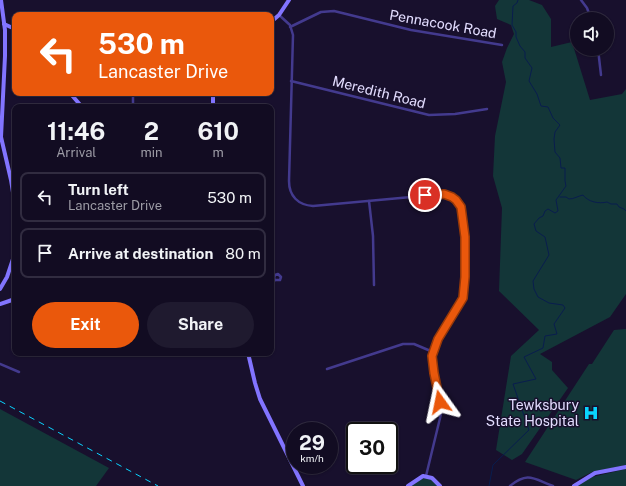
<!DOCTYPE html>
<html lang="en">
<head>
<meta charset="utf-8">
<style>
  :root { --surface:#120c22; --page:#1f1a2f; --text:#f1f3f6; --muted:#9c9ba5; --line:#312c40; --accent:#ea580c }
  body { margin:0; font-family:"Public Sans",sans-serif; background:var(--page); color:var(--text); height:100vh; display:flex; flex-direction:column; font-size:15px; white-space:nowrap }
  * { box-sizing:border-box; margin:0 }
  p { font-size:13px; color:var(--muted) }
  .icon { flex:none; width:22px; height:22px; fill:none; stroke:currentColor; stroke-width:2; stroke-linecap:round; stroke-linejoin:round }
  .map { position:relative; flex:1; overflow:hidden }
  .drawer { position:absolute; left:12px; top:104px; width:262px; height:252px; display:flex; flex-direction:column; background:var(--surface); border-radius:8px; box-shadow:0 1px 3px #0004,0 0 0 1px var(--line) }
  .drawer>* { flex:none }
  .guide { position:absolute; left:12px; top:12px; width:262px; height:84px; border-radius:8px; box-shadow:0 1px 3px #0004,0 0 0 1px var(--line); background:#ea580c; color:#fff; overflow:hidden }
  .buttons { position:absolute; left:570px; top:12px; display:grid; gap:8px }
  .buttons a { display:grid; place-items:center; width:44px; height:44px; border-radius:50%; background:var(--surface); box-shadow:0 1px 3px #0004,0 0 0 1px var(--line); font-size:20px }
  .speed { position:absolute; left:286px; top:422px; display:flex; gap:8px; font-size:20px; font-weight:700; text-align:center }
  .speed>* { display:grid; place-content:center; width:52px; height:52px; border-radius:50%; background:var(--surface); box-shadow:0 1px 3px #0004,0 0 0 1px var(--line); line-height:1 }
  .speed small { font-size:10px; font-weight:400 }
  .speed .limit { border:2px solid #111; border-radius:6px; background:#fff; color:#111 }
  .pin { position:absolute; display:grid; place-items:center; width:34px; height:34px; color:#fff; margin:-17px; border:2px solid #fff; border-radius:50%; box-shadow:0 1px 4px #0007 }
  .me { position:absolute; width:44px; margin:-22px; rotate:348deg; stroke-linejoin:round; filter:drop-shadow(0 0 3px #0008) }
  .turn { display:flex; align-items:center; gap:14px; height:84px; padding:0 20px; font-size:18px }
  .turn .icon { width:52px; height:52px; stroke-width:2.5 }
  .turn b { display:block; font-size:28px; line-height:34px }
  .eta { display:flex; justify-content:space-evenly; align-items:center; height:68px; text-align:center }
  .eta b { font-size:24px; font-weight:700; line-height:28px }
  .button { display:flex; gap:8px; margin-top:auto; padding:8px 20px }
  .button a { flex:1; height:46px; border-radius:24px; background:var(--accent); color:#fff; font-size:16px; font-weight:700; line-height:46px; text-align:center }
  .button a+a { background:var(--page); color:var(--text) }
  ul { padding:0; list-style:none }
  li { display:flex; align-items:center; gap:12px; height:50px; margin:0 8px 6px; padding:0 12px; border:2px solid var(--line); border-radius:8px }
  li div { flex:1 }
  li b { display:block; font-size:15px }
  li em { font-style:normal }
  .map>svg:first-child { display:block }
</style>
</head>
<body>
<div class="map">
<svg width="626" height="486" viewBox="0 0 626 486">
  <rect width="100%" height="100%" fill="#18102d"/>
  <g fill="#133638">
    <path d="M499,0H529L542,5L551,19V47L572,42L590,100L622,94L626,89V294L610,317L540,354L552,362V370L568,388L522,454L512,460L496,450L511,356L539,330L499,291L502,208L493,176L495,136L506,82L502,62L507,48L514,34L511,25L497,19L495,6Z"/>
    <path d="M626,329V465L592,472L576,480L525,462L589,364H592L614,330Z"/>
    <path d="M0,409L109,468L96,486H0Z"/>
    <path d="M626,469V486H577L592,477Z"/>
    <path d="M425,478L432,480L438,486H411L421,479Z"/>
  </g>
  <g fill="none" stroke-linecap="round" stroke-linejoin="round">
    <g stroke="#091d4e" stroke-width="1">
      <path d="M560,197H566L569,199C574,199 578,196 583,195C588,202 599,204 607,202L611,204H617L619,207L624,209L626,211"/>
      <path d="M489,486L493,465L529,430L513,384L536,379L524,357L543,348L545,336L557,334L554,324L565,308L563,305L549,303L538,297L534,289L533,281L549,255L545,237L536,231L534,224L539,218L543,216L545,211L548,209L555,213L558,211L556,200L566,186L565,181V168H561L560,158L555,152L554,139L555,132L560,125L553,118L548,107L541,106L537,94L529,81L532,68L525,58V52L520,46L516,37V32L512,25L513,6L517,3L518,0"/>
    </g>
    <g stroke="#433a8e" stroke-width="2.5">
      <path d="M581,0L587,8L591,19"/>
      <path d="M279,15L290,25L293,35L289,181C289,196 298,205 313,206L444,194L455,198L461,207L465,237V277L464,293L461,302L438,339L433,352L432,365L439,393L441,414L426,476"/>
      <path d="M290,27L321,12L334,11L411,30L502,45"/>
      <path d="M598,49L601,75"/>
      <path d="M291,81L429,115L455,114L487,109"/>
      <path d="M133,107V93"/>
      <path d="M369,201L373,236L374,285"/>
      <path d="M271,285L275,280H280L281,277L278,274L275,275L274,278L275,280"/>
      <path d="M0,364L19,372"/>
      <path d="M327,369L403,344H414L433,352"/>
      <path d="M510,486C528,471 534,479 553,486"/>
    </g>
    <g stroke="#8274ff" stroke-width="4">
      <path d="M1,0L5,30V56L1,137L11,180L15,205"/>
      <path d="M271,22L279,15L289,0"/>
      <path d="M4,24L15,29"/>
      <path d="M70,93L82,107"/>
      <path d="M213,107V93"/>
      <path d="M0,289L7,277L15,253"/>
      <path d="M0,304L15,299"/>
      <path d="M248,353L255,383L260,399L303,486"/>
      <path d="M408,486L423,476L432,478L440,486"/>
      <path d="M574,486L595,473L626,467"/>
    </g>
    <path stroke="#09d4ff" stroke-width="1" stroke-dasharray="6 5" stroke-linecap="butt" d="M0,401L158,486"/>
  </g>
  <g fill="none" stroke-linecap="round" stroke-linejoin="round">
    <g stroke="#983908" stroke-width="10">
      <path id="route" d="M425,195L444,194L452,197L456,200L461,207L465,237V277L463,298L438,339L432,356L434,373L440,402"/>
    </g>
    <use href="#route" stroke="#ea580c" stroke-width="7"/>
  </g>
  <defs>
    <g id="hospital-bare" transform="scale(1.2)"><path d="M-5-5h3v3.5h4V-5h3V5h-3V1.5h-4V5h-3Z" fill="#09d4ff" stroke="#18102d" stroke-width="2.5" paint-order="stroke"/></g>
  </defs>
  <g fill-rule="evenodd">
    <use href="#hospital-bare" x="591" y="413"/>
  </g>
  <g text-anchor="middle" stroke-width="3" stroke-linejoin="round" paint-order="stroke">
    <g font-size="14" fill="#e3ddff" stroke="#18102d">
      <text transform="translate(443 24) rotate(10)" y="5">Pennacook Road</text>
      <text transform="translate(379 92) rotate(14)" y="5">Meredith Road</text>
    </g>
    <g font-size="14" fill="#e3ddff" stroke="#18102d" text-anchor="end">
      <text x="579" y="410">Tewksbury<tspan x="579" dy="16">State Hospital</tspan></text>
    </g>
  </g>
</svg>
<div class="buttons">
<a><svg class="icon" aria-label="sound" viewBox="0 0 24 24"><path d="M4 9h4l5-4v14l-5-4H4zM17 9q2 3 0 6"/></svg></a>
</div>
<div class="speed"><div>29<small>km/h</small></div><div class="limit">30</div></div>
<div class="pin" style="left:425px;top:195px;background:#d93025"><svg class="icon" aria-label="arrive" viewBox="0 0 24 24"><path d="M6 21V4h12l-3 4 3 4H6"/></svg></div>
<svg class="me" style="left:440px;top:402px" viewBox="-20 -20 40 40"><path d="M0-17L14 15 0 8-14 15z" fill="#ea580c" stroke="#fff" stroke-width="4"/></svg>
<div class="guide">
<div class="turn"><svg class="icon" aria-label="left" viewBox="0 0 24 24"><path d="M17 20v-9H6M10 6l-5 5 5 5"/></svg><div><b>530 m</b>Lancaster Drive</div></div>
</div>
<section class="drawer">
<div class="eta">
<div><b>11:46</b><p>Arrival</p></div>
<div><b>2</b><p>min</p></div>
<div><b>610</b><p>m</p></div>
</div>
<ul>
<li><svg class="icon" aria-label="left" viewBox="0 0 24 24"><path d="M17 20v-9H6M10 6l-5 5 5 5"/></svg><div><b>Turn left</b><p>Lancaster Drive</p></div><em>530 m</em></li>
<li><svg class="icon" aria-label="arrive" viewBox="0 0 24 24"><path d="M6 21V4h12l-3 4 3 4H6"/></svg><div><b>Arrive at destination</b></div><em>80 m</em></li>
</ul>
<div class="button"><a>Exit</a><a>Share</a></div>
</section>
</div>
</body>
</html>
